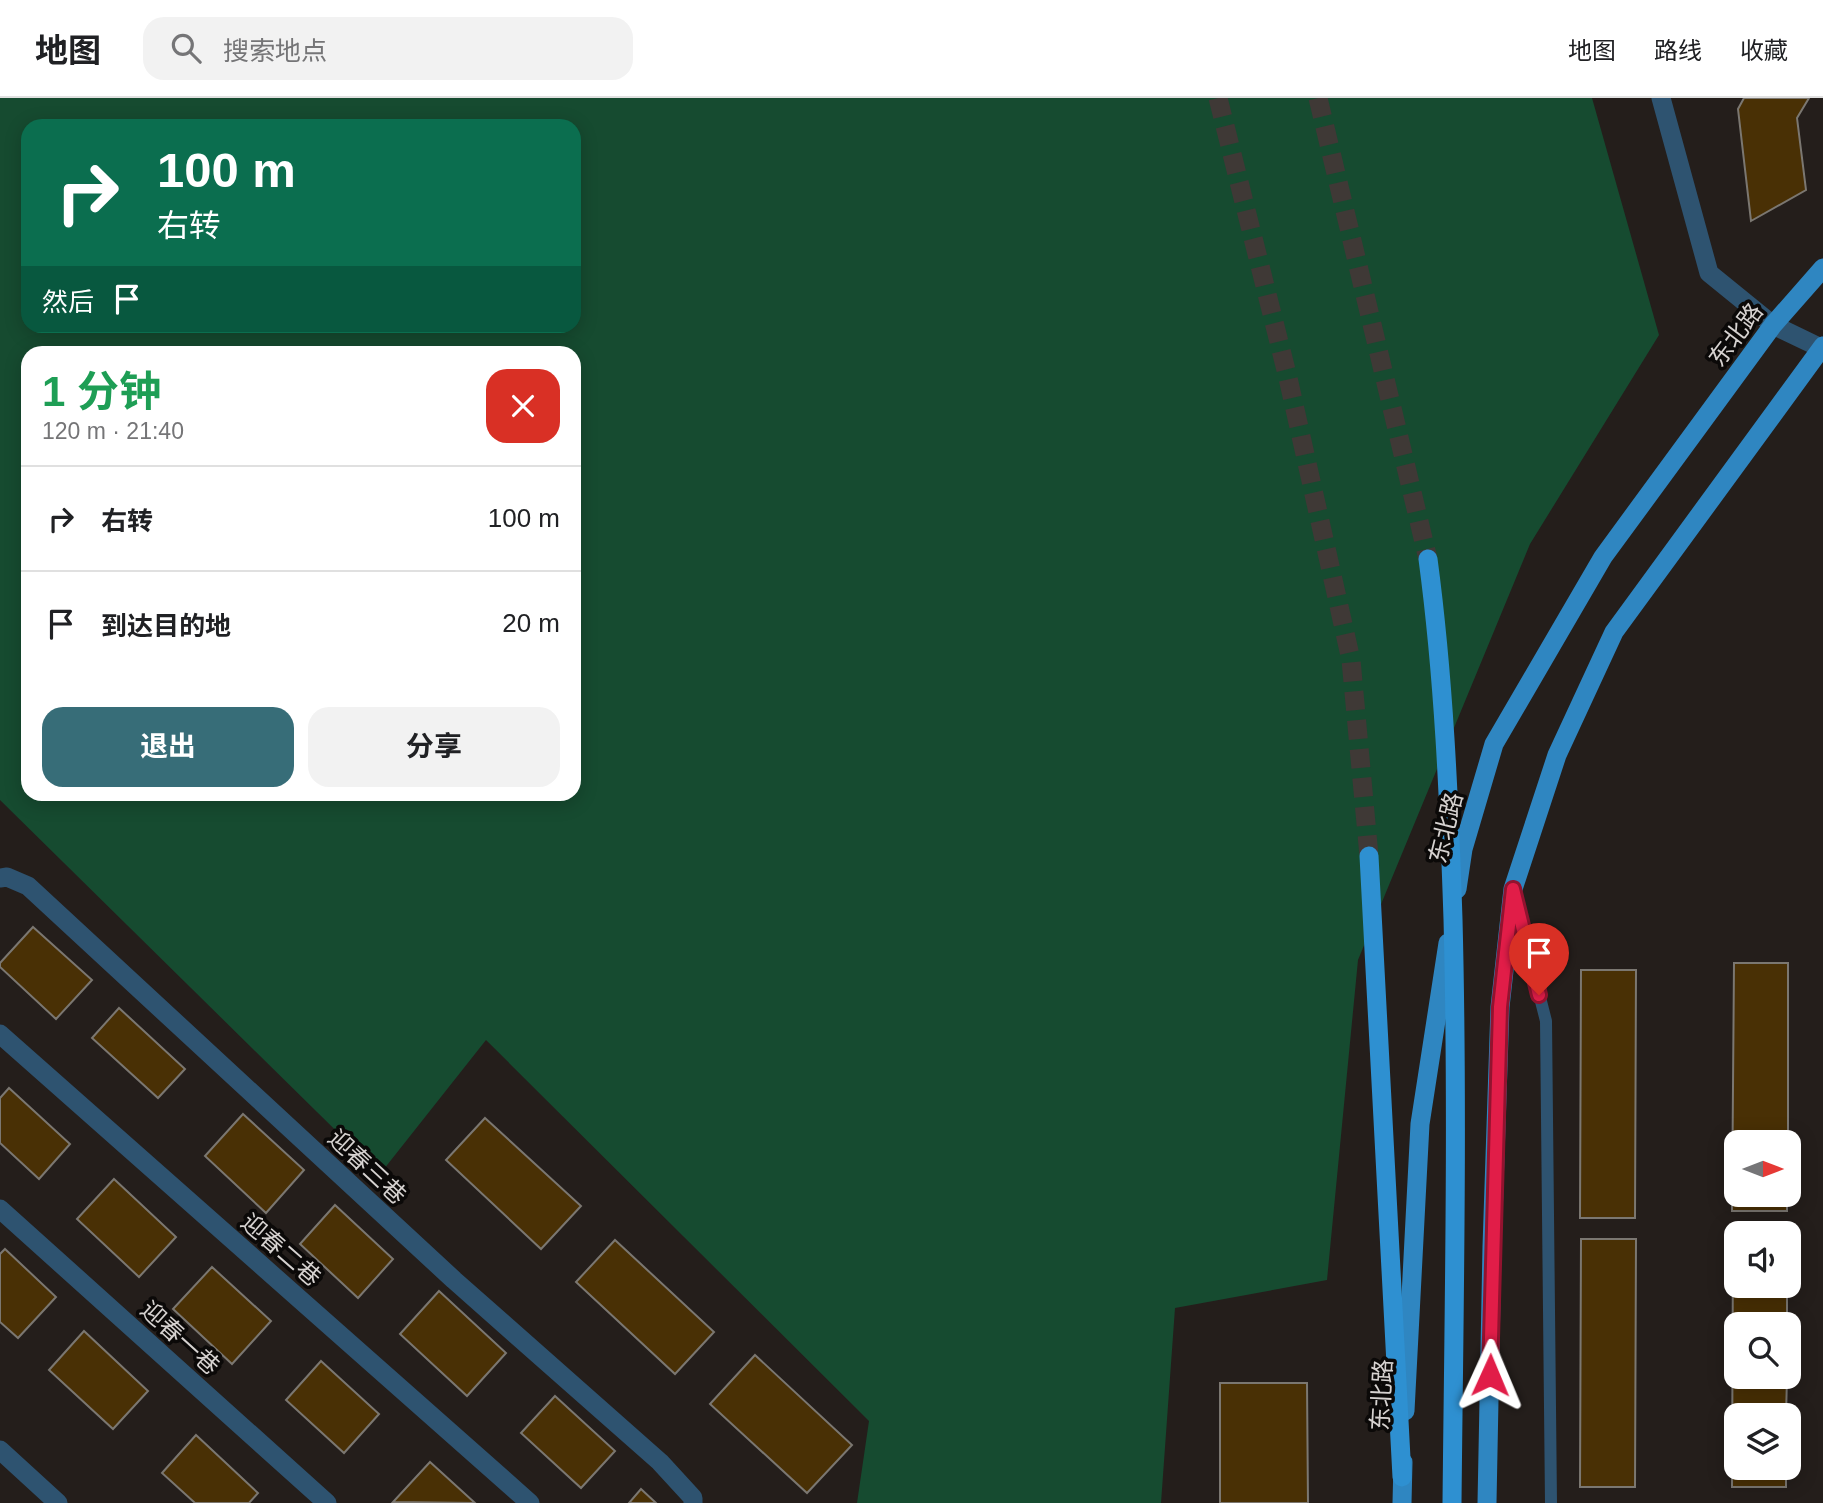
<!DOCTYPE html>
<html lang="zh">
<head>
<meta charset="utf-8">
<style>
  :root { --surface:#fff; --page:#f2f2f2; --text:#202124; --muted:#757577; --line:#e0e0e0; --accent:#376d78 }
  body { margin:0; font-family:Helvetica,"Noto Sans SC",sans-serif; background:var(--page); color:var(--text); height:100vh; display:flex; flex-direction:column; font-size:26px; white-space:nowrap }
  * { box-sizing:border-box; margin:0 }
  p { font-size:23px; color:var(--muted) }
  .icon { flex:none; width:38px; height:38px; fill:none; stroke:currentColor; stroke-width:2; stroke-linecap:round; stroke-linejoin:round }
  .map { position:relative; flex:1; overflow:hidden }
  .drawer { position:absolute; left:21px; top:248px; width:560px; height:455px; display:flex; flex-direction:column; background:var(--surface); border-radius:21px; box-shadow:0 4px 18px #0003 }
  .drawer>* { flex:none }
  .banner { position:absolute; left:21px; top:21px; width:560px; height:214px; border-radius:21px; box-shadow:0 4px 18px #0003; background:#0b6e4f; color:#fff; overflow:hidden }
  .needle { width:46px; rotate:90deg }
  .buttons { position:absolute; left:1724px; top:1032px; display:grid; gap:14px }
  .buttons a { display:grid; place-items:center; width:77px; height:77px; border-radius:14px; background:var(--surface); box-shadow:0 4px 18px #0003; font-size:35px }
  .pin { position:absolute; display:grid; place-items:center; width:60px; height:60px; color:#fff; margin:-72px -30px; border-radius:50% 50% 50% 0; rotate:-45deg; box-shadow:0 0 7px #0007 }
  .pin .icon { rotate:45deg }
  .me { position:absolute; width:77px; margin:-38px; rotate:1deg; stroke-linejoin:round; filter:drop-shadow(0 0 5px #0008) }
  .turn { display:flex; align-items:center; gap:24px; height:147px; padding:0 21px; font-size:32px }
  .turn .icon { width:91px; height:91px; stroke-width:2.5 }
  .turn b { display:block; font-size:49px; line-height:60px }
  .then { display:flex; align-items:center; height:66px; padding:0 21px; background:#0003; gap:14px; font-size:26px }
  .round { display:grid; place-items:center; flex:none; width:74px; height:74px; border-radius:21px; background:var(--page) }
  .headline { display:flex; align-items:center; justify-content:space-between; height:119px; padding:0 21px }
  h1 { font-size:42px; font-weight:700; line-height:52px; color:#1e9e55 }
  .cta { display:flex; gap:14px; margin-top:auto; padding:14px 21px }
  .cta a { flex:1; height:80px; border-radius:21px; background:var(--accent); color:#fff; font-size:28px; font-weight:700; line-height:80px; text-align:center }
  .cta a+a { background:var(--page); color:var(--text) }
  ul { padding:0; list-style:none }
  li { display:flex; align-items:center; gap:21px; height:105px; padding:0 21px; border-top:2px solid var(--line) }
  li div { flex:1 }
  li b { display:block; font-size:26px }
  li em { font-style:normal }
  header { display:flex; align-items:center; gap:42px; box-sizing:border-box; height:98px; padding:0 35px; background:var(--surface); border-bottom:2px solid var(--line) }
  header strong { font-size:33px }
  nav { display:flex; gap:38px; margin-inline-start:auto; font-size:24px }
  .search { width:490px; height:63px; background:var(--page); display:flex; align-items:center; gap:18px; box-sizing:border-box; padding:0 24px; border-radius:21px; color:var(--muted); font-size:26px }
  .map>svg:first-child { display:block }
</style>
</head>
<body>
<header>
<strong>地图</strong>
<div class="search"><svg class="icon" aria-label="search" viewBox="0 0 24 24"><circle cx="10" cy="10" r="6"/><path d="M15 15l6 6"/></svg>搜索地点</div>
<nav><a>地图</a><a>路线</a><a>收藏</a></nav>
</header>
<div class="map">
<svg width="1823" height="1405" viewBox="0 0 1823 1405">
  <rect width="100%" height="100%" fill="#241e1b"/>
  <path fill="#164b30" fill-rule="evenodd" d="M0,0H1592L1659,237L1530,446L1358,862L1327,1182L1175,1210L1161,1405H857L869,1323L486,942L380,1076L0,702ZM28,28H574V228H28ZM28,256H574V696H28Z"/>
  <g fill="#493005" stroke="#7b7771" stroke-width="2">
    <path d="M1744,0H1809L1797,20L1806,92L1751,123L1738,11Z"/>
    <path d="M33,829L92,882L56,921L0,869V865Z"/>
    <path d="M1734,865H1788V1045H1736V1097H1787V1113H1732Z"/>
    <path d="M1581,872H1636L1635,1120H1580Z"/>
    <path d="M119,910L185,971L158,1000L92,940Z"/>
    <path d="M9,990L70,1046L39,1081L0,1045V1000Z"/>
    <path d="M243,1016L304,1072L266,1115L205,1058Z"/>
    <path d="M485,1020L581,1108L541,1151L446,1062Z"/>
    <path d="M114,1081L176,1139L139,1179L77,1121Z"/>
    <path d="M335,1107L393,1161L358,1200L300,1146Z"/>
    <path d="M1581,1141H1636L1635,1389H1580Z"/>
    <path d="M1733,1141H1736V1188H1787V1227H1736V1279H1787L1786,1318H1736V1370H1786V1389H1732Z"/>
    <path d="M615,1142L714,1234L675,1276L576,1184Z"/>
    <path d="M5,1151L56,1199L18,1240L0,1224V1156Z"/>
    <path d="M212,1169L271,1223L232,1266L173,1211Z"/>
    <path d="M439,1193L506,1255L467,1298L400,1236Z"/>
    <path d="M84,1233L148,1293L113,1331L49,1272Z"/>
    <path d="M755,1257L852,1347L807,1395L710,1306Z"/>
    <path d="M321,1263L379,1316L344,1355L286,1302Z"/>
    <path d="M1220,1285H1307L1308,1405H1220Z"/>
    <path d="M555,1298L615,1353L581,1390L521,1335Z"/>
    <path d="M196,1337L258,1395L249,1405H195L162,1375Z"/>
    <path d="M430,1364L475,1405L393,1404Z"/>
    <path d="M641,1391L656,1405H629Z"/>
  </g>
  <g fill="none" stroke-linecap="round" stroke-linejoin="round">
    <g stroke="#3f3936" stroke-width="19" stroke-dasharray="19 10" stroke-linecap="butt">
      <path d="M1218,0L1288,280L1351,562L1369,758"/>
      <path d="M1318,0L1428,461"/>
    </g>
    <path stroke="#2e5370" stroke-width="12" d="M1516,805L1546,923L1551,1405"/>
    <g stroke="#2e5370" stroke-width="19">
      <path d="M1661,0L1709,175L1773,227L1823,251"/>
      <path d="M0,780L7,779L28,788L454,1182L660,1364L693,1400V1405"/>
      <path d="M0,936L530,1405"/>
      <path d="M0,1111L327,1405"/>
    </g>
    <path stroke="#2e5370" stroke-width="19" d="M0,1352L58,1405"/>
    <g stroke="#2f86c1" stroke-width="19">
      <path d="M1457,791L1463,751L1494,646L1603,459L1773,227L1823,170"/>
      <path d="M1405,1313L1420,1026L1448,845"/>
      <path d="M1402,1405L1403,1364"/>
      <path d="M1487,1405L1492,1149L1500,909L1513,791L1557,657L1614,534L1823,248"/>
    </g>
    <path stroke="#2e90d1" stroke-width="19" d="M1369,758L1402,1379"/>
    <path stroke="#2e90d1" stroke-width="19" d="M1428,461C1444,581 1449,701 1453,821C1458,1016 1454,1210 1452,1405"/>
  </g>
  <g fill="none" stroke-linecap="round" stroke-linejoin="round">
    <g stroke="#92132f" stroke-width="18">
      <path id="route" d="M1490,1277L1500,909L1513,791L1539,897"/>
    </g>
    <use href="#route" stroke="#e11d48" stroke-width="12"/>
  </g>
  <g text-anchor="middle" stroke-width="7" stroke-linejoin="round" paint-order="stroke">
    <g font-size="24" fill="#d6d2d0" stroke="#0b0908">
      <text transform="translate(1736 237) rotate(-53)" y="8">东北路</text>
      <text transform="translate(1446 730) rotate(-76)" y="8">东北路</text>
      <text transform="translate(367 1069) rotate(43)" y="8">迎春三巷</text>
      <text transform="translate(281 1152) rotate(41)" y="8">迎春二巷</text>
      <text transform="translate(180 1240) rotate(42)" y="8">迎春一巷</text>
      <text transform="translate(1382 1297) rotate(-87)" y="8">东北路</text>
    </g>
  </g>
</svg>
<div class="buttons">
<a><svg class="needle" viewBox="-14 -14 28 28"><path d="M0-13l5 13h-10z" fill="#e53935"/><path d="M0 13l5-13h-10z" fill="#757577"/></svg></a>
<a><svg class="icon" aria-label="sound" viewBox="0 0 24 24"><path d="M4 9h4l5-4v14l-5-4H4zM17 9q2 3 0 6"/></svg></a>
<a><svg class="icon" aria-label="search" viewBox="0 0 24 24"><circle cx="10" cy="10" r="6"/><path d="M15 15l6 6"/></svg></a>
<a><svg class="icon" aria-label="layers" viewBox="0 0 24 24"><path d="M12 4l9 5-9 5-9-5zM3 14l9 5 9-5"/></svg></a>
</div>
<div class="pin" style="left:1539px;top:897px;background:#d93025"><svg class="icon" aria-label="arrive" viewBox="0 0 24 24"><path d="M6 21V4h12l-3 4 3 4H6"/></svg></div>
<svg class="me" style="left:1490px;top:1277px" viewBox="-20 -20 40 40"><path d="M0-17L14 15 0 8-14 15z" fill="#e11d48" stroke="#fff" stroke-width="4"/></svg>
<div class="banner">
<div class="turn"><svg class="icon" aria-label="right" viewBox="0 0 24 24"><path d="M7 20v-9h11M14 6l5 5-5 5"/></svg><div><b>100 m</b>右转</div></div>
<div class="then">然后<svg class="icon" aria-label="arrive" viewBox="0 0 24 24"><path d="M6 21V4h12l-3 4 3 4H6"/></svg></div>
</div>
<section class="drawer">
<div class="headline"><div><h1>1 分钟</h1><p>120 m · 21:40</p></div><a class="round" style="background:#d93025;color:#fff"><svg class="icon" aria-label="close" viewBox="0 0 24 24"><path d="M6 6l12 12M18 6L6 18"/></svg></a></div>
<ul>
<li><svg class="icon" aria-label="right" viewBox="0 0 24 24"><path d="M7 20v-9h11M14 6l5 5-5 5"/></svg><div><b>右转</b></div><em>100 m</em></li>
<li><svg class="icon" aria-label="arrive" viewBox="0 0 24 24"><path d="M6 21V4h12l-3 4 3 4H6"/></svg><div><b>到达目的地</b></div><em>20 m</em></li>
</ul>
<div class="cta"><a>退出</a><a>分享</a></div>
</section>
</div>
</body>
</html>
